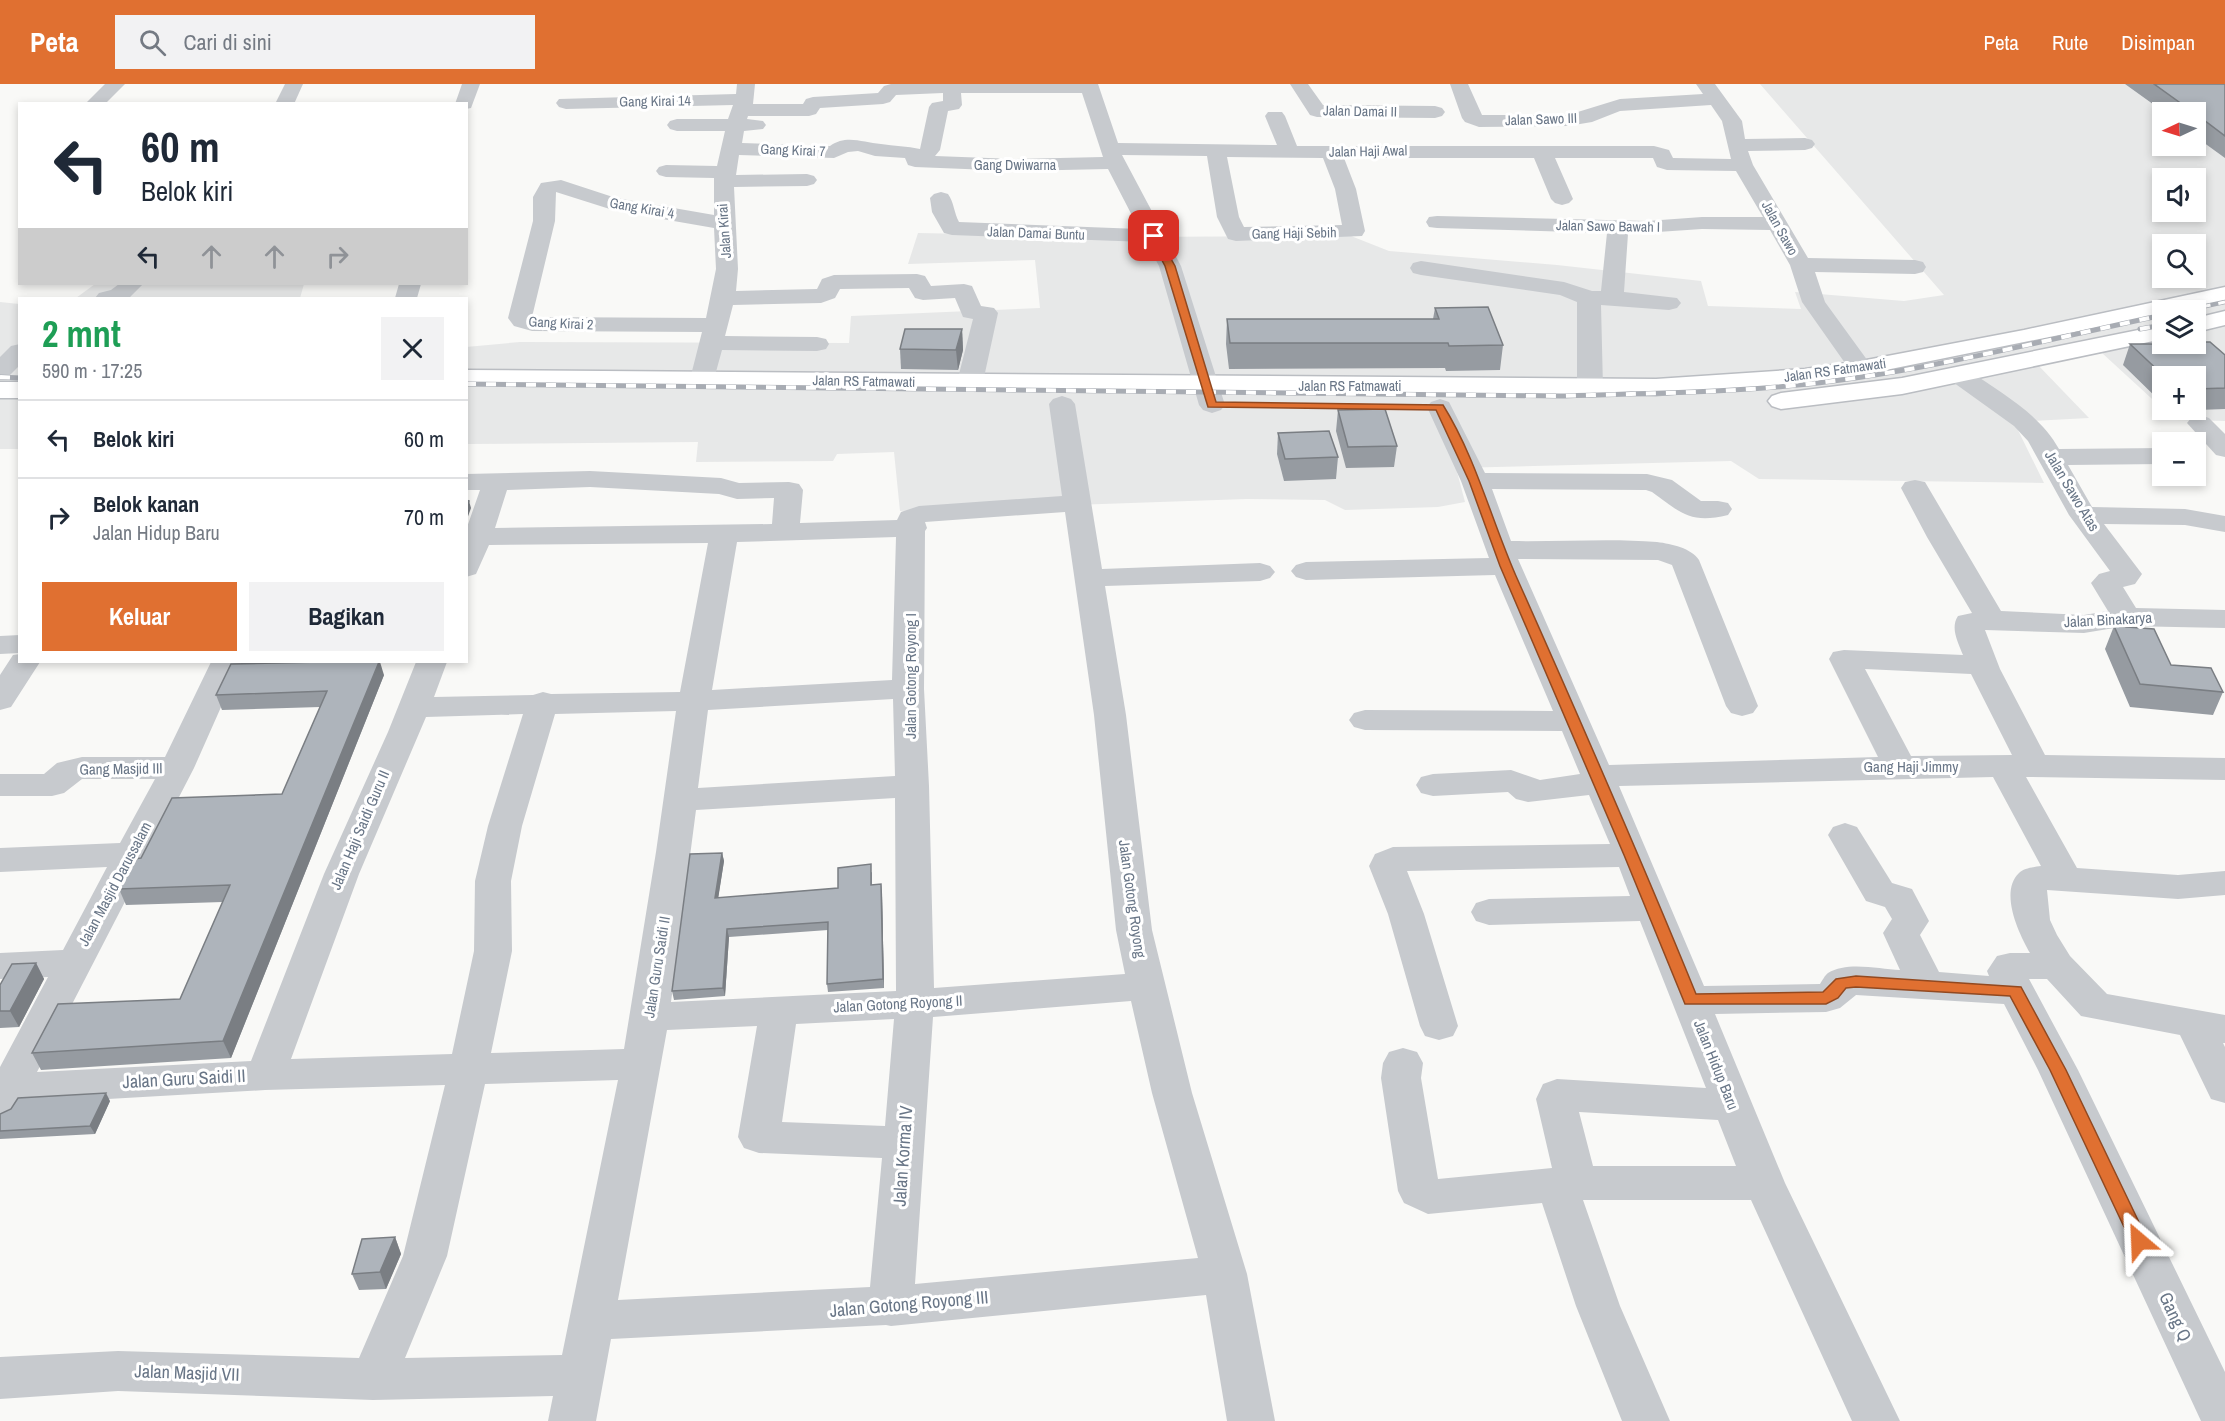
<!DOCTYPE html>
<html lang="id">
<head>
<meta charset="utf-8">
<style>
  :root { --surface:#fff; --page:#f2f2f3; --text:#1f2937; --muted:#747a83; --line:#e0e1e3; --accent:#e07031 }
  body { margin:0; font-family:"Archivo Narrow",sans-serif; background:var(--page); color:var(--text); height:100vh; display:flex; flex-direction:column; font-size:22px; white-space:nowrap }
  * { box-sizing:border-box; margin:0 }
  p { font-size:20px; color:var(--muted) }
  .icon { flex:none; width:33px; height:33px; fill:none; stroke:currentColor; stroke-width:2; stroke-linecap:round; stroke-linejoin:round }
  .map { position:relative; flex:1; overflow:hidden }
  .side { position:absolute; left:18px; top:213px; width:450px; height:366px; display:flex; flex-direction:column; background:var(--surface); border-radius:0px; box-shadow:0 3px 9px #0003 }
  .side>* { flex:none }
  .hud { position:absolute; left:18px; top:18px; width:450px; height:183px; border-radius:0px; box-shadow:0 3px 9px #0003; background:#fff; color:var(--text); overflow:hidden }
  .needle { width:39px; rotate:266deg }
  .buttons { position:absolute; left:2152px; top:18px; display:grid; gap:12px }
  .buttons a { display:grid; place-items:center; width:54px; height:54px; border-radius:0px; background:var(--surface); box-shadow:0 3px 9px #0003; font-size:30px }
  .pin { position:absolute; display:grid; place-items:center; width:51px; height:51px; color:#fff; margin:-26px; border-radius:12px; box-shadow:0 3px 9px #0006 }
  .me { position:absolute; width:66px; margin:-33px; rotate:334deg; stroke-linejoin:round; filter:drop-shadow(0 0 4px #0008) }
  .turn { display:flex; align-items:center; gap:21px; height:126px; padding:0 24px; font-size:27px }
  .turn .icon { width:78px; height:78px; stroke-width:2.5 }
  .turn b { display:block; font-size:42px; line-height:51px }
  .lanes { display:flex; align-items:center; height:57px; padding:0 24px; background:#0003; justify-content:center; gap:30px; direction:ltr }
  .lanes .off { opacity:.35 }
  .round { display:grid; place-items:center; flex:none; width:63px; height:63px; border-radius:0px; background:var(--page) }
  .headline { display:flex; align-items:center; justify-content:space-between; height:102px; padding:0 24px }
  h1 { font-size:36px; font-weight:800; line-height:45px; color:#1e9e55 }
  .cta { display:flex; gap:12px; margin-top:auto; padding:12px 24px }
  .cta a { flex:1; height:69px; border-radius:0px; background:var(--accent); color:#fff; font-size:24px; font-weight:800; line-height:69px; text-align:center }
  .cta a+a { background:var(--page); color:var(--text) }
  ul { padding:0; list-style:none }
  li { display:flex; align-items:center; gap:18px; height:78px; padding:0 24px; border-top:2px solid var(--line) }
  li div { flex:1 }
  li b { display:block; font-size:22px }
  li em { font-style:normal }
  header { display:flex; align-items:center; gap:36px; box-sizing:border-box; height:84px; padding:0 30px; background:var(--accent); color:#fff }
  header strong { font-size:28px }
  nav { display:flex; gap:33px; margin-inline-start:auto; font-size:21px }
  .search { width:420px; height:54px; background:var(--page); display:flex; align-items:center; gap:15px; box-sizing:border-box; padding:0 21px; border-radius:0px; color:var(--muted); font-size:22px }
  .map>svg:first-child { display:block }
</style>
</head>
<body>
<header>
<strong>Peta</strong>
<div class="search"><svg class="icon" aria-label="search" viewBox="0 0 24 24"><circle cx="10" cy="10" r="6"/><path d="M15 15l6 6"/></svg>Cari di sini</div>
<nav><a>Peta</a><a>Rute</a><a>Disimpan</a></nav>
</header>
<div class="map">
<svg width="2225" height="1337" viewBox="0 0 2225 1337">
  <rect width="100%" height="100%" fill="#f9f9f7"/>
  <g fill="#e7e8e8" fill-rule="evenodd">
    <path d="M1760,0H2225V337L2174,336L2163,326H2196V292H2163V325L2102,269L2037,280L2089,334L2014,338L2044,399L1759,395L1731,377L1456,384L1465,418L1438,423L1345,426L1325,416L1246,415L900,427L894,368L837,370L833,377L696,378L698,358L467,360L466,263L520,258L849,259L851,232L1040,224L1035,176L908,180L918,149L1123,153L1351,152L1389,167L1557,181L1701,197L1708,222L1801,225L1795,208L1904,217L1944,211ZM2163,28H2196V62H2163ZM2163,94H2196V128H2163ZM2163,160H2196V194H2163ZM2163,226H2196V260H2163Z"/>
    <path d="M95,200H304L300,214H76Z"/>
    <path d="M0,218L19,220V365H0Z"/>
  </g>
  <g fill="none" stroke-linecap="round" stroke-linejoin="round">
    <g stroke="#babdc2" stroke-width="3">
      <g id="major">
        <path d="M2225,203V217L2181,226H2163V230L1861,291L1805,299L1656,311L466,300V286L1656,295L1805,285L1861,277L2024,246Z"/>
        <path d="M2225,227V241L2196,248V234Z"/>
        <path d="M2163,241V255L1902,310L1781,325L1772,322L1768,317L1772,312L1781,309L1902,294Z"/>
        <rect x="0" y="298" width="20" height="16"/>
      </g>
    </g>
    <g fill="#c7cace" fill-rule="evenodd">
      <path d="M105,0H125L105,20H85Z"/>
      <path d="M285,0H303L294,20H275Z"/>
      <path d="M462,0H480L471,24L466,25V20H455Z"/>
      <path d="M737,0H755L753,20H803L806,15L813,13L878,9L884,2L891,0H1098L1118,59L1277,61L1265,32L1268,28H1282L1285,32L1297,62H1654L1669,66L1673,74L1731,75L1722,37L1711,21L1620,27L1592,38L1568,42L1479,43L1465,38L1462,34L1450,0H1468L1482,31H1568L1620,15L1703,10L1696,0H1715L1742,37L1745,55L1805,54L1812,56L1815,60L1812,64L1805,66L1748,67L1753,81L1808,174L1915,176L1923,178L1926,183L1923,188L1915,190L1815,188L1825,218L1873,284L1870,289L1861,291L1852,289L1802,218L1790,181L1770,146L1702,145L1628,150L1624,208L1677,214L1681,219L1677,224L1669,226L1601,221L1603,304L1599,309L1590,312L1581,309L1577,304V218L1560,211L1421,191L1413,189L1410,184L1413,179L1421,177L1564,198L1592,207H1601L1607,149L1437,144L1429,143L1426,138L1429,133L1437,132L1647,137L1702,133H1763L1736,87L1667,86L1657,83L1653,74H1555L1573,115L1569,119L1562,121L1555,119L1551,115L1534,74H1344L1356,105L1365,147L1362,152L1236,157L1228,155L1217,133L1207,72L1122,71L1181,182L1225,321L1221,326L1212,329L1203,326L1199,321L1159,182L1146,158L952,151L944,149L932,128L930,114L934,110L941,108L948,110C954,118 954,129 959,138L1139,145L1108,85L1015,87L915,83L908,81L905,74L875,72L858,67L848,68L834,74L739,71L736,91L807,90L814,92L817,96L814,100L807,102L734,103L738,185L736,207L817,205L822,195L834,191L917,190L925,192L931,202L964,200L972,202L981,222L994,224L998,229L983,298L979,303L970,306L961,303L957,298L973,235L963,233L955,214L923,216L915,214L909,204L840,205L835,214L821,219L733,221L725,252L817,253L826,255L829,260L826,265L817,267L722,266L714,295L711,300L702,302L693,300L690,295L702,248L532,247L514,242L508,234L533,137V113L541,99L561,96L616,114L714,131V94L666,93L659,91L656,87L659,83L666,81L717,82L725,47H677L670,45L667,41L670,37L677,35H728L733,21L566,25L559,23L556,19L559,15L736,10ZM943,9V17L932,19L929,23L920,65C907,62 894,62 881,60C863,59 847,50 830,62L742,59L744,47L763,45L766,41L763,37L747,35L748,32H809L816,30L820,24L883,20L890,18L896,11ZM961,9H1082L1103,73L1015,75L935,72L940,66L948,27L959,25L962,21ZM1227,73L1323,74L1335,105L1342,141L1244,143L1239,133ZM556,108L616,127L714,144L716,185L706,234L532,233L555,137Z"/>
      <path d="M1290,0H1308L1323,21L1435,22L1442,24L1445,28L1442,32L1435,34L1317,33L1310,31Z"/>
      <path d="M119,200H143L129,214H95L99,209L111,206Z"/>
      <path d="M399,200H421L417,214H395Z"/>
      <path d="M20,260V281L9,292L0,294V273L11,262Z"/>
      <path d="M1959,284L1968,286C2001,309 2039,329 2059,365L2163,364V380L2068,381L2092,423L2185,425L2225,432V448L2185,441L2104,440L2142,490L2135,500L2123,503L2136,524L2225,526V544L2126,542L2084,549L1985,546L2000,585L2045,671L2225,674V696L2026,693L2077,784L2178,791L2225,787V811L2178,815L2047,806L2050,836L2057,851L2070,872L2107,910L2225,931V959H2223L2225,963V1019L2211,1015L2180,951L2081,932L2047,895H2029L2078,986L2225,1288V1337H2201L2038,986L2004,920L1856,911L1840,924L1826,928L1715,930L1785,1099L1900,1337H1852L1751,1116H1583L1620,1222L1670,1337H1622L1576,1222L1542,1119L1428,1130L1404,1119L1398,1107L1381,994L1383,979L1389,968L1403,964L1417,968L1423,979L1421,994L1438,1095L1552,1084L1536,1015L1543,1000L1557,995L1706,1004L1640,837L1489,841L1476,837L1471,828L1476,819L1489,815L1630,812L1619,783L1407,787L1424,830L1458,942L1453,952L1439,956L1425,952L1420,942L1388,830L1369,782L1375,770L1393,763L1610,760L1589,711L1528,718L1516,715L1508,708L1433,712L1421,709L1416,701L1421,693L1433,690L1511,686L1540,696L1580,690L1562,647L1365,646L1354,643L1349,636L1354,629L1365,626L1553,627L1495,491L1306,496L1296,493L1291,487L1296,481L1306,478L1489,474L1461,397L1427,323L1431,318L1440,315L1449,318L1485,389L1647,390L1672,396L1701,417H1718L1728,419L1732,425L1728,431C1690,440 1681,429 1652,408L1646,406L1492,405L1511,457C1559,458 1610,454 1657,458C1672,460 1691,464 1699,476L1758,622L1753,629L1742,632L1731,629L1726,622L1672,481L1658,476L1518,475L1609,681L1878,673L1829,575L1833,568L1844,566L1963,571C1958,558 1950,544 1958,532L1972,529L1927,453L1901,404L1905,398L1915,396L1925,398L2001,527L2084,531L2108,527L2091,499L2099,490L2110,487L2069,431L2028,357L2014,342L1950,296L1947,291L1950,286ZM1865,585L1971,590L2012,671L1911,672ZM1993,693L2041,782C2034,783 2024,784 2019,789C1999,808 2019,850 2030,869H2010L1997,872L1987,887L1989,892L1939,888L1920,851L1929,837L1912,805L1892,799L1857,743L1845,739L1833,743L1828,751L1866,817L1885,823L1892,835L1883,849L1900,886C1879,885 1847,877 1828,889C1825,891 1822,897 1820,900L1704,902L1619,702ZM1579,1028L1718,1036L1736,1082H1593Z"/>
      <path d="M1062,312L1071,315L1075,320L1102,485L1260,479L1270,482L1275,488L1270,494L1260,497L1105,502L1126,631L1152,846L1192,1009L1247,1190L1275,1337H1227L1206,1211L891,1242L886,1241L611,1255L596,1337H548L553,1312L373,1316L118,1307L0,1315V1273L118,1267L359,1274L403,1172L445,1001L265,1006L21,1020L14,1032L0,1037V983L48,893L0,895V869L63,866L107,783L0,788V764L120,759L155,695H82L64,709L52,712H0V690H44L57,679L82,673H165L211,578H241L194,684L37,988L251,977L324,790L388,648L416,578H447L434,613L533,611L543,608L551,610L680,608L708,459L489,461L476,490L466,493V446L480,406H466V390L590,387L721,394L739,399L789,398L799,400L803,406L800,439L897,436L901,428L919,422L1062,412L1049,320L1053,315ZM590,403L719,410L737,415L774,414L772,440L495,444L507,406ZM1065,428L1094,631L1116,846L1125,890L934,904L929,702L924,605L925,447L927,444L925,438ZM896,453L892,596L712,606L737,458ZM893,615L895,692L698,704L708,626ZM676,627L656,768L624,965L491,969L512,867L511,797L522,742L555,630ZM523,630L488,742L475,797L474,867L452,970L291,975L359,790L426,633ZM895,714L896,907L671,918L696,726ZM1131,917L1152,1009L1198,1174L915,1200L933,933ZM894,935L885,1042L782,1038L796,940ZM757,942L738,1053L744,1064L759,1069L882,1074L870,1203L618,1216L667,946ZM618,996L562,1271L405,1274L447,1172L485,1000Z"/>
      <path d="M2200,331L2209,334L2225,350V373L2216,371L2187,339L2191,334Z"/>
      <path d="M20,551V569L0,570V552Z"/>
      <path d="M20,570V578H40L11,623L0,626V591L13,571Z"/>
    </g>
    <use href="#major" fill="#fff" fill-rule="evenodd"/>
    <g stroke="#a8acb3" stroke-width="4.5">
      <path id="rail-far1" d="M2187,226L2225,218"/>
    </g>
    <g stroke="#a8acb3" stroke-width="5">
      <g id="rail">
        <path d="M2140,245L2163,241"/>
        <path d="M0,293L20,294"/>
        <path d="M466,300L1560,312C1651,309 1742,309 1833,297C1942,283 2054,254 2163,231"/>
      </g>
    </g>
    <use href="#rail-far1" stroke="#fff" stroke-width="3" stroke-dasharray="8" stroke-linecap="butt"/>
    <use href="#rail" stroke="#fff" stroke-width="4" stroke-dasharray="10" stroke-linecap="butt"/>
  </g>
  <g fill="#969ba1">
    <path d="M2125,0H2225V74L2196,53V28H2164Z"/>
    <path d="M1435,224L1503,261L1500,286L1446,287L1445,284L1229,285L1226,260L1227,235H1433Z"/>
    <path d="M962,245L963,266L958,286L901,285L900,265Z"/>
    <path d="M2130,260L2225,271V325L2170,327L2169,326H2196V292H2163V320L2123,281Z"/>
    <path d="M1338,326L1397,362L1394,383L1346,384L1336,347Z"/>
    <path d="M1278,349L1338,373L1336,395L1284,397L1277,370Z"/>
    <path d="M2114,542L2171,581L2223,608L2213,631L2130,623L2105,565Z"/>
    <path d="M384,591L231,974L41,986L32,969L180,915L223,818L126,821L119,805L141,774L282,710L320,623L222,626L216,611Z"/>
    <path d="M722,769L724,777L718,814L838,804L872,788V801L882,808L884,904L828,908L827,900L828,846L729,853L725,912L674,916L672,907Z"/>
    <path d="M36,879L44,895L19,943L0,944V901Z"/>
    <path d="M110,1017L95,1050L0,1055V1030Z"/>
    <path d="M395,1153L401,1170L386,1205L359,1206L352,1190Z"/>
  </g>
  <g fill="#7a7e83">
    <path d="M962,245L963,266L958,286L956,266Z"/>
    <path d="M469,417L471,424L466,438V425Z"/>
    <path d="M379,578H380L384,591L231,974L223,957Z"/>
    <path d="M722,769L724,777L717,822L715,814Z"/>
    <path d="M881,800L882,808L884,904L883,895Z"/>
    <path d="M727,845L729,853L725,912L723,904Z"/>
    <path d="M36,879L44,895L19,943L10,927Z"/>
    <path d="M106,1009L110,1017L95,1050L90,1042Z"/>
    <path d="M395,1153L401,1170L386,1205L380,1188Z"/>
  </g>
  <g fill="#aeb4bb" stroke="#7a7e83" stroke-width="1.5">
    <path d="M2154,0H2225V52L2196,30V28H2193Z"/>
    <path d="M1488,223L1503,261L1449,262L1448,259H1230L1227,235H1439L1435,224Z"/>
    <path d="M905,245H962L956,266L900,265Z"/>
    <path d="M2196,258H2210L2225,271V304L2196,305V292H2164L2130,260H2196Z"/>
    <path d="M1385,325L1397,362L1348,363L1338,326Z"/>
    <path d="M1329,347L1338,373L1285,375L1278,349Z"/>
    <path d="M466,416L469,417L466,425Z"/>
    <path d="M2114,542L2154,545L2171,581L2211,584L2223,608L2140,600Z"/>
    <path d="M320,578H379L223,957L32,969L58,920L180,915L230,801L119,805L134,775L141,774L172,714L282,710L327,607L216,611L231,580Z"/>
    <path d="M722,769L715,814L838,804V784L871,780V801L881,800L883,895L827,900L828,838L727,845L723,904L672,907L690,770Z"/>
    <path d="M36,879L10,927H0V901L12,880Z"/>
    <path d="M106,1009L90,1042L0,1047V1030L11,1025L18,1014Z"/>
    <path d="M395,1153L380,1188L352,1190L362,1155Z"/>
  </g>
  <path fill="#e07031" stroke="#924920" stroke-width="1.5" d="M1150,150H1157L1175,182L1216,318L1443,321C1476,374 1491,435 1516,492C1578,631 1639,770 1696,910L1823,908L1836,895L1856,892L2021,903L2066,986L2148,1157L2146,1162L2139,1164L2133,1162L2050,986L2010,912L1856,903L1846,904L1838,914L1826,920H1685L1624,771L1500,482L1469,397L1436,326L1208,323L1165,182L1149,152Z"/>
  <g text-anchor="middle" stroke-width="6" stroke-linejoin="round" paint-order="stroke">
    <g font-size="14" fill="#697687" stroke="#fff">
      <text transform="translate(655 17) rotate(-1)" y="5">Gang Kirai 14</text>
      <text transform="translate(1360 27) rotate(1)" y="5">Jalan Damai II</text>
      <text transform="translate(1541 35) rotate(-2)" y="5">Jalan Sawo III</text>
      <text transform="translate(793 66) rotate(2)" y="5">Gang Kirai 7</text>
      <text transform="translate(1368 67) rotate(-1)" y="5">Jalan Haji Awal</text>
      <text x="1015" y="86">Gang Dwiwarna</text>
      <text transform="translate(642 124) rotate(10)" y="5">Gang Kirai 4</text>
      <text transform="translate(1608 142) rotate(1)" y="5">Jalan Sawo Bawah I</text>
      <text transform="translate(1780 144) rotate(61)" y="5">Jalan Sawo</text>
      <text transform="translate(724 147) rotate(-94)" y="5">Jalan Kirai</text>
      <text transform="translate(1036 149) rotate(2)" y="5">Jalan Damai Buntu</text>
      <text transform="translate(1294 149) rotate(-1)" y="5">Gang Haji Sebih</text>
      <text transform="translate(561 239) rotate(3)" y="5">Gang Kirai 2</text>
      <text transform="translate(1835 286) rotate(-8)" y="5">Jalan RS Fatmawati</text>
      <text transform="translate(864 297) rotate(1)" y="5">Jalan RS Fatmawati</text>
      <text x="1350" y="307">Jalan RS Fatmawati</text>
    </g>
    <g font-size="15" fill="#697687" stroke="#fff">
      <text transform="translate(2072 407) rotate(59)" y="5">Jalan Sawo Atas</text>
      <text transform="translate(2108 536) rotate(-3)" y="5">Jalan Binakarya</text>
      <text transform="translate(911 592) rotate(-90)" y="5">Jalan Gotong Royong I</text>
      <text x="1911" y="688">Gang Haji Jimmy</text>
      <text transform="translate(121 685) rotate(-1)" y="5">Gang Masjid III</text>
      <text transform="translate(360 746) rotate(-67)" y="5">Jalan Haji Saidi Guru II</text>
      <text transform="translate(115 800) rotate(-62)" y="5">Jalan Masjid Darussalam</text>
      <text transform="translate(1132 815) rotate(82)" y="5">Jalan Gotong Royong</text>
      <text transform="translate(657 883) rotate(-81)" y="5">Jalan Guru Saidi II</text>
      <text transform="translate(898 920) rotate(-3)" y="5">Jalan Gotong Royong II</text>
      <text transform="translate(1716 981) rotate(68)" y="5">Jalan Hidup Baru</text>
    </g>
    <g font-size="18" fill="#697687" stroke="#fff">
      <text transform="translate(184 995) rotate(-3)" y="6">Jalan Guru Saidi II</text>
      <text transform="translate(903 1072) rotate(-86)" y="6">Jalan Korma IV</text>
      <text transform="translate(909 1220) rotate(-5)" y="6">Jalan Gotong Royong III</text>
      <text transform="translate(2175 1233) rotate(65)" y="6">Gang Q</text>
      <text transform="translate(187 1289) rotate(2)" y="6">Jalan Masjid VII</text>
    </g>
  </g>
</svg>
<div class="buttons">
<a><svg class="needle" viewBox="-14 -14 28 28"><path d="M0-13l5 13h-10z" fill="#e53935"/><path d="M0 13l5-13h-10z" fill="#747a83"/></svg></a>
<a><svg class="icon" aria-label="sound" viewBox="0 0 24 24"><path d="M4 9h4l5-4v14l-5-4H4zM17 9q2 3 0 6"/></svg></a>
<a><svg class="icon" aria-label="search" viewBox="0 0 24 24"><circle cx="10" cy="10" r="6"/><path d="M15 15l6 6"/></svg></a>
<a><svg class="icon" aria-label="layers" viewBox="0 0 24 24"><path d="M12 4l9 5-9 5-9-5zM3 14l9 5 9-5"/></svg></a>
<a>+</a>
<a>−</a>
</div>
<div class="pin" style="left:1154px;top:152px;background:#d93025"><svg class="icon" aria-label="arrive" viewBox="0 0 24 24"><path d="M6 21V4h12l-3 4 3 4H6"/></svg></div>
<svg class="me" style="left:2139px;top:1157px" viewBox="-20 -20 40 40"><path d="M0-17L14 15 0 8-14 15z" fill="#e07031" stroke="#fff" stroke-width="4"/></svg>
<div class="hud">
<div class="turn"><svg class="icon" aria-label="left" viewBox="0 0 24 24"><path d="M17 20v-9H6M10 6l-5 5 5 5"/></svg><div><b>60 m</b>Belok kiri</div></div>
<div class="lanes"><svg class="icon" aria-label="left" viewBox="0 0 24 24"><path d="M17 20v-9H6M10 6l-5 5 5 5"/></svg><svg class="icon off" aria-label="ahead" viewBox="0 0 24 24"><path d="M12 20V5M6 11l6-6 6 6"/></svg><svg class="icon off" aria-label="ahead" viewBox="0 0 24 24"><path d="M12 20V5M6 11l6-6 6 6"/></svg><svg class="icon off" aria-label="right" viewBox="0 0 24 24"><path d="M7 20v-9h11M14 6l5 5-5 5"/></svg></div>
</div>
<section class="side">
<div class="headline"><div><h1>2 mnt</h1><p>590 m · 17:25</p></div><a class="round"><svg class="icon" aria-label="close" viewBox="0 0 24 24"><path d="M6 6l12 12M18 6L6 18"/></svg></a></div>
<ul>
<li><svg class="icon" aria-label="left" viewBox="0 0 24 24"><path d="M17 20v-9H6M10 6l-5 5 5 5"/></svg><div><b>Belok kiri</b></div><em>60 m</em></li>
<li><svg class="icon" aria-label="right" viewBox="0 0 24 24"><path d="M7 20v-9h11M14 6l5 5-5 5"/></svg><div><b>Belok kanan</b><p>Jalan Hidup Baru</p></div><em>70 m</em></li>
</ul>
<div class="cta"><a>Keluar</a><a>Bagikan</a></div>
</section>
</div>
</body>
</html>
